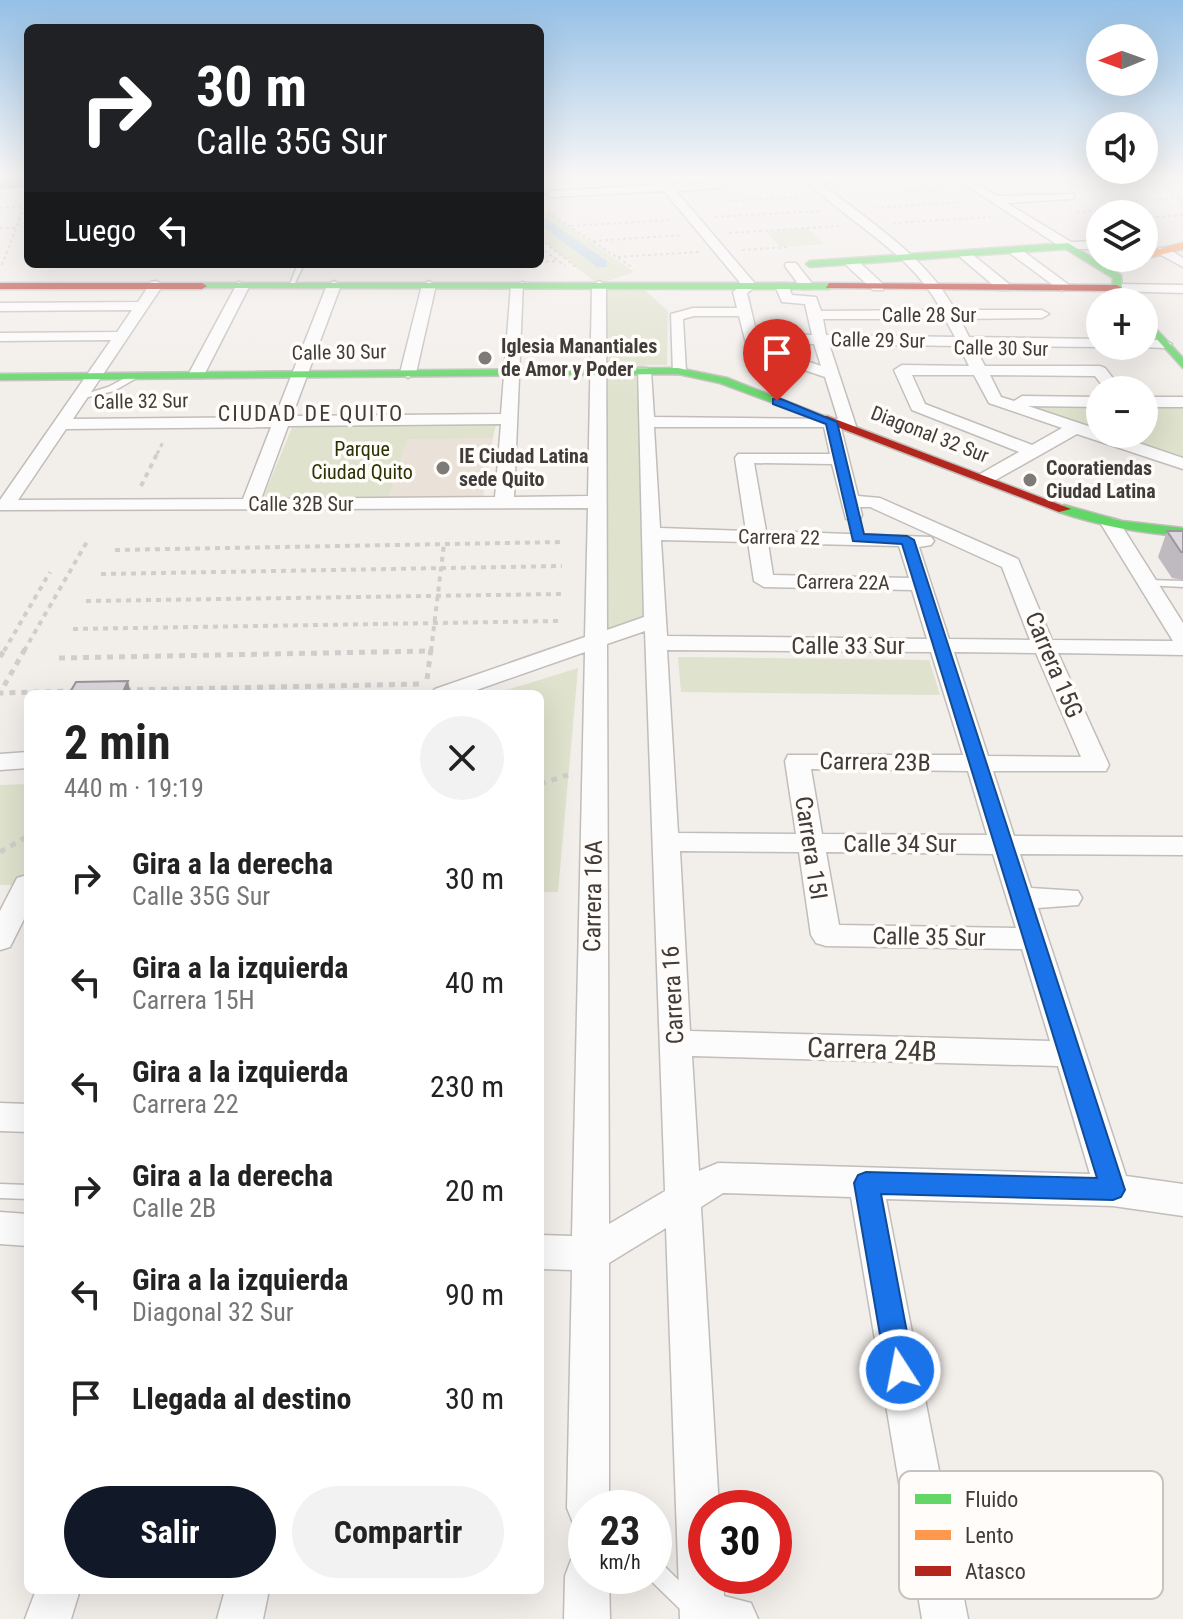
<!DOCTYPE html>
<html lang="es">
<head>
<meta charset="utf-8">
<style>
  :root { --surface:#fff; --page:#f2f2f2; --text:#222; --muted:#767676; --accent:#111827 }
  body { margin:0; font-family:"Roboto Condensed",sans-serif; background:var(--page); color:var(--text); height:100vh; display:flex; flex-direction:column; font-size:30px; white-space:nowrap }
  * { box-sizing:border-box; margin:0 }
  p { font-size:26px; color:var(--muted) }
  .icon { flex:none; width:44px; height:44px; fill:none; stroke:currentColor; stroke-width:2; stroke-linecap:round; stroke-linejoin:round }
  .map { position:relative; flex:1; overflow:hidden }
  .details { position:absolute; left:24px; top:690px; width:520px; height:904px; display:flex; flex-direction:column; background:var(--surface); border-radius:12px; box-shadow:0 8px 32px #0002 }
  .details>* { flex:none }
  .guide { position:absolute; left:24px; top:24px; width:520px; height:244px; border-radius:12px; box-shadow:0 8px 32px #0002; background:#202124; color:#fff; overflow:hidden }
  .needle { width:52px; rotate:269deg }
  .tools { position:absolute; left:1086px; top:24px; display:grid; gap:16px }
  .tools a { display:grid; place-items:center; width:72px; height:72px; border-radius:50%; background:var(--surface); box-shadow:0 8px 32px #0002; font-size:40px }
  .speed { position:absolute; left:568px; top:1490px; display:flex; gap:16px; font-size:40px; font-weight:700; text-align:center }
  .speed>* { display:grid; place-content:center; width:104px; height:104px; border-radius:50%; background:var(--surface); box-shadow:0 8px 32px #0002; line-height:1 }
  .speed small { font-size:20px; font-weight:400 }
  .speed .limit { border:12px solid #d22; background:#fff; color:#111 }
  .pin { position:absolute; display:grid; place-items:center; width:68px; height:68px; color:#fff; margin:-82px -34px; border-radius:50% 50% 50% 0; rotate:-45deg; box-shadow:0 0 8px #0007 }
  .pin .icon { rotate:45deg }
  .me { position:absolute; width:88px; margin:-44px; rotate:349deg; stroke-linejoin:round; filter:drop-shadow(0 0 6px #0008) }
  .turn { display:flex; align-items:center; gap:28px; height:168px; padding:0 40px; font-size:36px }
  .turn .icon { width:104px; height:104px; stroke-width:2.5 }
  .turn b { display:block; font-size:56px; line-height:68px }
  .then { display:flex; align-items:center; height:76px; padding:0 40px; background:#0003; gap:16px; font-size:30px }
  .round { display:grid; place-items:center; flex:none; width:84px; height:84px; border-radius:42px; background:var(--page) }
  .head { display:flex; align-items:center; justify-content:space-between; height:136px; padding:0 40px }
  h1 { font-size:48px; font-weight:700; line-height:60px }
  .button { display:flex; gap:16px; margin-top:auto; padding:16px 40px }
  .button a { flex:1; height:92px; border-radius:48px; background:var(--accent); color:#fff; font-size:32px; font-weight:700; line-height:92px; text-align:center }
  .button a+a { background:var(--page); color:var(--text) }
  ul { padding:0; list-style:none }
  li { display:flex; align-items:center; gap:24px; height:104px; padding:0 40px }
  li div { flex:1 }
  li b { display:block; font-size:30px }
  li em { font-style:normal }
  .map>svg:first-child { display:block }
</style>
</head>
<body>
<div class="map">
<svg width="1183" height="1619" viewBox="0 0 1183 1619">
  <rect width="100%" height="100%" fill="#f2eeea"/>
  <path fill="#eae2d9" d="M407,438H493L483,497L388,499Z"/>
  <g fill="#dfe2cd">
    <path d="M540,207L634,272L602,283L639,285L668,311L667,365H645L655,620L601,630L599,285L540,239Z"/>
    <path d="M807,228L824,244L781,247L766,231Z"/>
    <path d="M1016,403L1100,404V432Z"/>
    <path d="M1144,405L1183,406V461L1106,434H1144Z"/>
    <path d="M496,424L493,438L407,439L388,499L263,498L293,425Z"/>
    <path d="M678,657L929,660L940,695L681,692Z"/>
    <path d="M578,668L558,892H540V694H494Z"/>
    <path d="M28,784V885H0V785Z"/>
  </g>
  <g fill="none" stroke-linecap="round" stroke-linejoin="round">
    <path fill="#bad3e4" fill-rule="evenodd" d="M540,215L607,261V267H597L540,225Z"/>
    <g stroke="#c0bdba" stroke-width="3">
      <g id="lane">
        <path d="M298,264H304L294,285L289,286Z"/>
        <path d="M133,374L140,376L114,391L80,399L76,397L108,387Z"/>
        <path d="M1148,580L1183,581V587L1145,585L1143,583Z"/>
        <path d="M0,1184L28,1185V1199L0,1198Z"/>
        <path d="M654,1560L661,1563L696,1597L699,1604L696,1611L689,1614L682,1611L647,1577L654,1576Z"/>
      </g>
    </g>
    <g stroke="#c0bdba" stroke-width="3">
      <g id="street">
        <path d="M651,176H662L670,184L724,183L726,185L720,188L676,191L757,286L747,293L757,335H812L805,304L782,302L775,286L777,283H787L792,295L816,297L821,311L941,310C912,252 846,222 801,176H881L821,183C868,221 926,256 955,310H1042L1049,314L1042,318L960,319L969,337L1100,339V346H1105L1100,347L974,346L985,366H1100L1105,368L1122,390H1106L1095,376L990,375L1001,397L1014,401L1022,396L1100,397V407L1028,406L1100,430V434H1112L1183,458V469L1077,434L992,482H980L977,478L980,474L1019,452L912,410L894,370L902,365L969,366L959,346L829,344L856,426L848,431L841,428L858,496L880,498L1018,559L1052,640L1173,641L1101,524L1111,518L1118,520L1183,623V655L1058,653L1109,765L1106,771H993L1014,836L1183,837V855L1020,854L1031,888L1078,891L1082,898L1078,905L1038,908L1126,1176L1183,1184V1216L1113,1206L886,1199L968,1619H922L851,1197L723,1193L701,1207L719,1508H706V1576H723L724,1596L751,1603L758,1619H680L666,1228L609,1263V1508H586V1529L573,1523L567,1508L572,1270L540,1269V1235L572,1236L585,652L465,694H431L435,689L585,637L588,508L0,510V500L111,340L0,341V333L117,332L132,310L0,311V303L138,302L151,282L156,281L163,285L73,419L275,417L327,285L334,281L341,285L292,416L501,414L511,285L523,282L514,497L588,496L592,285L599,281L606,285L607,630L644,617L638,368H648L651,371L654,417L838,419L825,377L748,351L739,316H694L683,319L686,371L683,374H673L671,314L693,308H737L733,292L742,285L664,191L552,197L546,194L552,191L658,185ZM823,319H945L955,337L826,335ZM759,344H814L821,366L760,345ZM912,375H974L989,403L1062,428L1032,445L925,404ZM501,424L495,497L261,499L288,426ZM271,427L243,499L18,500L66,429ZM654,427H824L830,454H738L735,458L746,531L660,528ZM754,463L832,464L846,519H860L862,515L860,507H870L1002,567L1030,640L949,639L919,547L931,545L934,541L931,537L766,531ZM661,540L748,542L754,581L764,587L912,590L927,639L667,636ZM768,543L899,546L909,578L773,575ZM645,631L665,1191L609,1224L607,644ZM667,650L931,652L963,755H788L785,761L796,834L678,833ZM954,652L1036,653L1081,757L988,756ZM811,769L968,771L987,835L822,834ZM680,851L799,852L811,935L816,943L826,946L1022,949L1050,1041L690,1031ZM826,852L993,854L1016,928L839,925ZM692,1056L1058,1066L1090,1174L718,1163L699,1171Z"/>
        <path d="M952,176H965L997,196L1074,194V198L1070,199L1007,203L1071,242L1100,241V249H1064Z"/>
        <path d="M1011,248H1019L1073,288L1061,291L1011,254Z"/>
        <path d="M1159,248H1167L1183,258V267L1159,254Z"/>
        <path d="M960,251H968L1009,284V290H999L960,257Z"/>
        <path d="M846,259H856L883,284V290H873L846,265Z"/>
        <path d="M786,263H796L814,286L812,289H802L785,266Z"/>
        <path d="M429,281L436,285L416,373L408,378L400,373L422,285Z"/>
        <path d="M238,282L250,285L204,375L202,378H190L188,375Z"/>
        <path d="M1117,284L1183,285V293L1112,291V285Z"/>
        <path d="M1144,340H1165L1172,344L1165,348L1139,347L1144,346Z"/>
        <rect x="1144" y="397" width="39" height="10"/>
        <path d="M28,752V768L0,770V754Z"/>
        <path d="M27,875L28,911L10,947L0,950V911L17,878Z"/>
        <path d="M0,1103L28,1104V1132L0,1131Z"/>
        <path d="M0,1212L28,1214V1246L0,1244Z"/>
        <path d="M586,1554V1576H609L610,1619H564L565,1576L571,1560Z"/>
        <path d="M36,1590H80L71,1619H25Z"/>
        <path d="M225,1590H269L263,1619H217Z"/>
      </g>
    </g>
    <g stroke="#c0bdba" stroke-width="3">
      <g id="fast">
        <path d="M1068,243L1121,275L1122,288L1126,297H1120L1112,288L1113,278L1066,249L810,267L806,264L810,261Z"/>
        <path d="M202,283H829L834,286L829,289L199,288Z"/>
        <path d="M1144,316L1183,358V368L1144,325Z"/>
        <path d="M678,368L727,378L829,418L819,420L720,383L678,374L0,380V374Z"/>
        <path d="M1064,505L1122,521L1183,528V536C1140,533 1100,526 1059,512L1057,509Z"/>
      </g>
    </g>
    <g stroke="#c0bdba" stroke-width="3">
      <path id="slow" d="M1183,243V249L1144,259L1141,258H1144V253Z"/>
    </g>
    <g stroke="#c0bdba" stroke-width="3">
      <g id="jam">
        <path d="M0,283H202L207,286L202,289H0Z"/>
        <path d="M829,283L1117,285L1122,288L1117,291L826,288Z"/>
        <path d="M819,416H827L1071,509L1059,512L819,420Z"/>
      </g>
    </g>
    <g stroke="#cfcecd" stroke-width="2" stroke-dasharray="3 3" stroke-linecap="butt">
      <path d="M737,184L791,181"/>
      <path d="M1084,189L1183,182"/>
      <path d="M881,193L947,189"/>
      <path d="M0,194L28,193"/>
      <path d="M729,201L803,197"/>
      <path d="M1111,202L1183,198"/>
      <path d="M0,208L28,206"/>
      <path d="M875,208L965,202"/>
      <path d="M548,212L633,268"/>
      <path d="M1077,212L1096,211"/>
      <path d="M715,217L821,211"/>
      <path d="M1144,218L1183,215"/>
      <path d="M893,223L991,217"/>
      <path d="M571,226L669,220"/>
      <path d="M0,228H15"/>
      <path d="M729,233L839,226"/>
      <path d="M540,239L577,268"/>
      <path d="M593,241L683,235"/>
      <path d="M540,247L565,266"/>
      <path d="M742,250L788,247"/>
      <path d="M618,257L700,252"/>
      <path d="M540,262L558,261"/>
      <path d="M2,265L24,207"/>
    </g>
    <path stroke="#cfcecd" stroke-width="3" stroke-dasharray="4 4" stroke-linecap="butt" d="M157,454L163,442"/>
    <g stroke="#cfcecd" stroke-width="4" stroke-dasharray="5 5" stroke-linecap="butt">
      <path d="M141,486L158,452"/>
      <path d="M115,550L562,542"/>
      <path d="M101,574L562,566"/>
      <path d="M86,601L561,594"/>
      <path d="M73,629L560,621"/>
      <path d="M4,651L50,572"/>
      <path d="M24,651L88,540"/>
      <path d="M431,651L444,544"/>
    </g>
    <g stroke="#cfcecd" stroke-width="5" stroke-dasharray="6 6" stroke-linecap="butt">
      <path d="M25,649L0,693L75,691"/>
      <path d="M0,657L5,649"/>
      <path d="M59,658L430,651"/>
      <path d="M427,679L431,649"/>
      <path d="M125,690L423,684"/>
      <path d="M540,784L568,775"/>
      <path d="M0,852L28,836"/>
    </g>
    <use href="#lane" fill="#fdfcfc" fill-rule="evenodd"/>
    <use href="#street" fill="#fdfcfc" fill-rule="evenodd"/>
    <use href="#fast" fill="#63d668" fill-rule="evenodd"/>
    <use href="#slow" fill="#ff974d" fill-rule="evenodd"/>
    <use href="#jam" fill="#b3261e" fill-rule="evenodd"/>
  </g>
  <path fill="#bebabf" d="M1167,531H1183V580L1172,578L1158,557Z"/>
  <g fill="#9b979b">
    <path d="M0,176H28V177L24,188L0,189Z"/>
    <path d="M128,681L131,694H122Z"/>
  </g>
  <g fill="#ddd8de" stroke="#9b979b" stroke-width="2">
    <path d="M1167,531H1183V552H1181Z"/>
    <path d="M128,681L122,694H69L76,682Z"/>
  </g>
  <linearGradient id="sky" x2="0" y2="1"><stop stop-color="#95c0e6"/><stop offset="0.44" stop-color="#f9f7f6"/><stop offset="1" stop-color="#f9f7f6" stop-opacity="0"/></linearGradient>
  <rect width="1183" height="403" fill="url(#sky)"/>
  <path fill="#1a73e8" stroke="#114b97" stroke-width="2" d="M773,399H781L837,422L864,534L907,536L914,540L1125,1190L1121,1197L1113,1200L881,1194L914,1370L910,1379L900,1383L890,1379L886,1370L854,1183L858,1175L866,1172L1097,1178L902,544L853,541L826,424L773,404Z"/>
  <g fill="#7e7a77" stroke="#fffcf9" stroke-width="3">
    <circle cx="485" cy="358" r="8"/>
    <circle cx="443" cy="468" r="8"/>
    <circle cx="1030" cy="480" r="8"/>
  </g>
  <g text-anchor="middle" stroke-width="7" stroke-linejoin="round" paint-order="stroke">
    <g font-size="20" fill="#3f3c39" stroke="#fffcf9">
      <text x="929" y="322">Calle 28 Sur</text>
      <text transform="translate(878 340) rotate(1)" y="7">Calle 29 Sur</text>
      <text transform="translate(1001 348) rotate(1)" y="7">Calle 30 Sur</text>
      <text transform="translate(339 352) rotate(-1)" y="7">Calle 30 Sur</text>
      <text transform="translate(141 401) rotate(-1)" y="7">Calle 32 Sur</text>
      <text transform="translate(930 434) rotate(21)" y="7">Diagonal 32 Sur</text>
      <text x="301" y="511">Calle 32B Sur</text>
      <text transform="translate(779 537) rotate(1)" y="7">Carrera 22</text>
      <text transform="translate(843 582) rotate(1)" y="7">Carrera 22A</text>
    </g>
    <g font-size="20" font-weight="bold" fill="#3f3c39" stroke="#fffcf9" text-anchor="start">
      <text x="501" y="353">Iglesia Manantiales<tspan x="501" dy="23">de Amor y Poder</tspan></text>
      <text x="459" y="463">IE Ciudad Latina<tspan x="459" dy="23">sede Quito</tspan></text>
      <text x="1046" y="475">Cooratiendas<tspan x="1046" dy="23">Ciudad Latina</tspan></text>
    </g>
    <g font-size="20" fill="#2a3303" stroke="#fffcf9">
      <text x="362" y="456">Parque<tspan x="362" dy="23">Ciudad Quito</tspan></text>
    </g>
    <g font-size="22" letter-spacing="2" fill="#3f3c39" stroke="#fffcf9">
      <text x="311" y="421">CIUDAD DE QUITO</text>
    </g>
    <g font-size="24" fill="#3f3c39" stroke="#fffcf9">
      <text x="848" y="654">Calle 33 Sur</text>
      <text transform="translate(1054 665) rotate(67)" y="8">Carrera 15G</text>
      <text transform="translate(875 762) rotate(1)" y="8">Carrera 23B</text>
      <text x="900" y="852">Calle 34 Sur</text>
      <text transform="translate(811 848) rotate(81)" y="8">Carrera 15I</text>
      <text transform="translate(593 896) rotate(-89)" y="8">Carrera 16A</text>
      <text transform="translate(929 937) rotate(1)" y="8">Calle 35 Sur</text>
      <text transform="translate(673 995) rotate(-93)" y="8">Carrera 16</text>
    </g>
    <g font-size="28" fill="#3f3c39" stroke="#fffcf9">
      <text transform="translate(872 1049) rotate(2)" y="10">Carrera 24B</text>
    </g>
  </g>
  <rect x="899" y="1471" width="264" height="128" rx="12" fill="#fffcf9" stroke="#c5c2bf" stroke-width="2"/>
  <rect x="915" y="1494" width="36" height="10" fill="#63d668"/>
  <rect x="915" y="1530" width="36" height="10" fill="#ff974d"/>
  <rect x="915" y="1566" width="36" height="10" fill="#b3261e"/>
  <g font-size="22" fill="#3f3c39">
    <text x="965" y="1507">Fluido</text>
    <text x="965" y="1543">Lento</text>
    <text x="965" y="1579">Atasco</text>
  </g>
</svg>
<div class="tools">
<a><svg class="needle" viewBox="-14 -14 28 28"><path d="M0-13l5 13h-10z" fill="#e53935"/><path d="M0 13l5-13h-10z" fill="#767676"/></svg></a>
<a><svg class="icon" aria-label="sound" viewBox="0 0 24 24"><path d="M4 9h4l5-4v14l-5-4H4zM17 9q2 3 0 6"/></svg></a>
<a><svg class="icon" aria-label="layers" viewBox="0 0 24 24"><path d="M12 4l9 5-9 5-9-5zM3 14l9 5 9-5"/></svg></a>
<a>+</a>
<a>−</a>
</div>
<div class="speed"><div>23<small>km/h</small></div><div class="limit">30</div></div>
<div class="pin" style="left:777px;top:401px;background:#d93025"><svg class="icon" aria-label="arrive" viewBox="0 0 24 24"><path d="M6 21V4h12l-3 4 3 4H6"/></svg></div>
<svg class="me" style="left:900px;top:1370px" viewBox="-20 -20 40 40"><circle r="17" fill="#1a73e8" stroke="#fff" stroke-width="3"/><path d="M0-11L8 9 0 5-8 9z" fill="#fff"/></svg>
<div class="guide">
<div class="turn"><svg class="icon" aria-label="right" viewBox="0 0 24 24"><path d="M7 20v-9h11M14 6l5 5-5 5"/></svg><div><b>30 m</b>Calle 35G Sur</div></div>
<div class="then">Luego<svg class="icon" aria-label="left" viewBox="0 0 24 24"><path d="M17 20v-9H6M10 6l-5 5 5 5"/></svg></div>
</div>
<section class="details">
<div class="head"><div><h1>2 min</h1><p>440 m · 19:19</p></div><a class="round"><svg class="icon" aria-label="close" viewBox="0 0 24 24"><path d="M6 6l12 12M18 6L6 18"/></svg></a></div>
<ul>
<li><svg class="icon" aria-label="right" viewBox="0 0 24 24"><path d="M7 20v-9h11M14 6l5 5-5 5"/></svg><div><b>Gira a la derecha</b><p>Calle 35G Sur</p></div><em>30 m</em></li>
<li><svg class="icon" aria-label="left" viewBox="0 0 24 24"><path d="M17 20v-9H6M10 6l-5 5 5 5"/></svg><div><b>Gira a la izquierda</b><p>Carrera 15H</p></div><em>40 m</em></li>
<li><svg class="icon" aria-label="left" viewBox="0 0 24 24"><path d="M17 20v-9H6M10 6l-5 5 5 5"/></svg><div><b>Gira a la izquierda</b><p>Carrera 22</p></div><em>230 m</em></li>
<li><svg class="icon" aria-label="right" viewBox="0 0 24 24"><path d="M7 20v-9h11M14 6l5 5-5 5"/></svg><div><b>Gira a la derecha</b><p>Calle 2B</p></div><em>20 m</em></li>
<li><svg class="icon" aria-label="left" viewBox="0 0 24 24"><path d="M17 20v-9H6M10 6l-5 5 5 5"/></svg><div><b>Gira a la izquierda</b><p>Diagonal 32 Sur</p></div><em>90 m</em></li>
<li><svg class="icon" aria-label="arrive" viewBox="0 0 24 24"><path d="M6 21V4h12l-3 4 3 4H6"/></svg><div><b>Llegada al destino</b></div><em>30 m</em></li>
</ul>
<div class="button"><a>Salir</a><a>Compartir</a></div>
</section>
</div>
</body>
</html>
